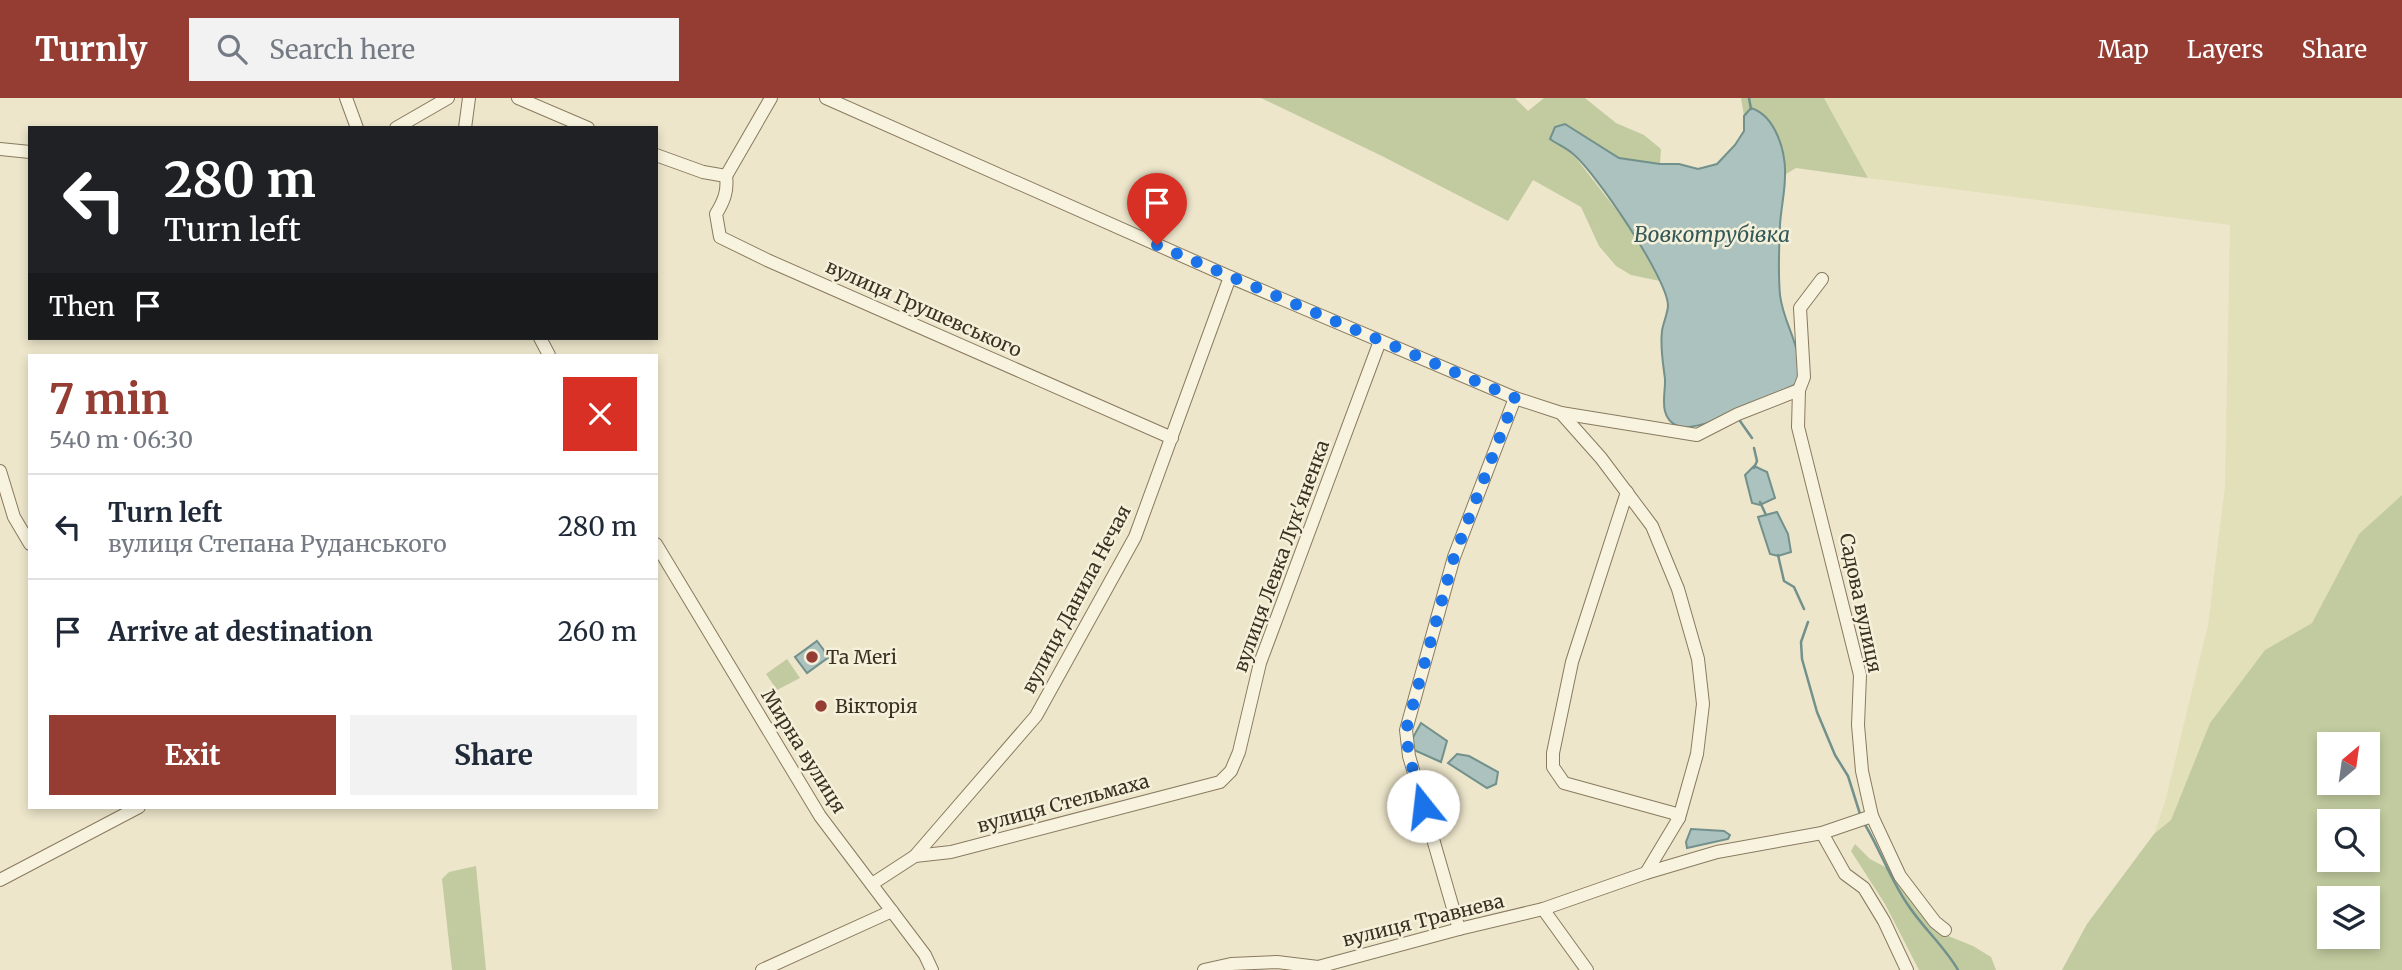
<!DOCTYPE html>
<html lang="en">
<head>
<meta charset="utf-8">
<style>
  :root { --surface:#fff; --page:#f2f2f3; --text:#1f2937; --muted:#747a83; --line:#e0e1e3; --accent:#953d33 }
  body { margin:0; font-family:Merriweather,serif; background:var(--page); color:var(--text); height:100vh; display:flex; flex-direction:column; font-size:26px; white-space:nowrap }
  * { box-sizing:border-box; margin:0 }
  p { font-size:23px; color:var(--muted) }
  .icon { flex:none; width:38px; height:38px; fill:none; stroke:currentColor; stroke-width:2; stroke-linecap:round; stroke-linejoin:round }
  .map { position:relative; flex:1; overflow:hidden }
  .details { position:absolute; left:28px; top:256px; width:630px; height:455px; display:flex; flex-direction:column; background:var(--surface); border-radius:0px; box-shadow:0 4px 10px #0003 }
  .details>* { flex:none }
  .top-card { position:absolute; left:28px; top:28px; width:630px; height:214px; border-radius:0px; box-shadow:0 4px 10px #0003; background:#202124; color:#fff; overflow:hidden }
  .needle { width:46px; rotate:29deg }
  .fabs { position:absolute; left:2317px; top:634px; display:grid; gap:14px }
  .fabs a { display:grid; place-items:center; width:63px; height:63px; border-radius:0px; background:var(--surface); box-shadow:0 4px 10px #0003; font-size:35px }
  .pin { position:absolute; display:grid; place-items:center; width:60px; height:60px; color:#fff; margin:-72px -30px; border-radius:50% 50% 50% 0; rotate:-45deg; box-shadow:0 0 7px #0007 }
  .pin .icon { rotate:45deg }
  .me { position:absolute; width:77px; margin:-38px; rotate:344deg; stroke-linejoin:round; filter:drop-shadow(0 0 5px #0008) }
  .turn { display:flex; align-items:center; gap:24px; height:147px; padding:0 21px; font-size:32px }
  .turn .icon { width:91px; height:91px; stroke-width:2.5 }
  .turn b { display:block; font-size:49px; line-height:60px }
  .then { display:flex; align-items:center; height:66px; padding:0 21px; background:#0003; gap:14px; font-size:26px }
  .round { display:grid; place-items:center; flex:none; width:74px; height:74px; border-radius:0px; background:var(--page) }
  .summary { display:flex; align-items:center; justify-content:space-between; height:119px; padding:0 21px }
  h1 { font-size:42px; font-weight:700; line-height:52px; color:var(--accent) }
  .primary-button { display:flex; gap:14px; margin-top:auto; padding:14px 21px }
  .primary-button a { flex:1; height:80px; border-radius:0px; background:var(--accent); color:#fff; font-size:28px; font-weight:700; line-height:80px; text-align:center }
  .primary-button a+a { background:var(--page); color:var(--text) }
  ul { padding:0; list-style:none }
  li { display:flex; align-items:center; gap:21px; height:105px; padding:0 21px; border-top:2px solid var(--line) }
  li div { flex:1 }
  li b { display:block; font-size:26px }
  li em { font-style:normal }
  header { display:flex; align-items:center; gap:42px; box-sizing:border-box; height:98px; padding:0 35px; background:var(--accent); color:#fff }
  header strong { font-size:33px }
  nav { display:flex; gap:38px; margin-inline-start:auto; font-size:24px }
  .search { width:490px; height:63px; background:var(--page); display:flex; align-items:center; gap:18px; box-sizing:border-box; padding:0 24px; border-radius:0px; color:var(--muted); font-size:26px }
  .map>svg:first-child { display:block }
</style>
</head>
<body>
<header>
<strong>Turnly</strong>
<div class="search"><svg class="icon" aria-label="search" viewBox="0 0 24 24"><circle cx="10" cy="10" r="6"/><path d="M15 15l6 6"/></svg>Search here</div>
<nav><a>Map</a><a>Layers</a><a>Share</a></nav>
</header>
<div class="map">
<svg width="2402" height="872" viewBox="0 0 2402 872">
  <rect width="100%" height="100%" fill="#ede6cb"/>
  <path fill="#e2e0b9" d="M1824,0H2402V397L2359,436L2312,525L2265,552L2210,625L2171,722L2154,736L2165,704L2208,527L2225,388L2230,127L1868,80Z"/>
  <g fill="#c1cb9f" fill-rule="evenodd">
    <path d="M1261,0H1515L1528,13L1544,0H1585L1616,25L1644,37L1661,51L1660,66L1619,60L1565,26L1573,56L1628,127L1660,183L1631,177L1616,168L1599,148L1581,109L1533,82L1508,123L1382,58Z"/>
    <path d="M1741,0H1824L1868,80L1796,70L1786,76L1783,58L1751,10L1744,18Z"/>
    <path d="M2402,397V872H2062L2087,826L2154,736L2171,722L2210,625L2265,552L2312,525L2359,436ZM2329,646H2368V684H2329ZM2329,723H2368V761H2329ZM2329,800H2368V838H2329Z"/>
    <path d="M787,561L800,580L777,592L766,576Z"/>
    <path d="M1855,746L1870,761L1889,771L1919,807L1936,833L1973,848L1991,859L1996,872H1919L1885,806L1851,753Z"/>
    <path d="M476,768L486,872H452L442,781L449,774Z"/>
  </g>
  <g fill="#abc2be" stroke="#72908c" stroke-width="2">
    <path d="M1751,10C1776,18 1786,54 1785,78C1785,94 1781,110 1780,127C1779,149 1778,175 1780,197C1784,230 1806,252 1797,286C1772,297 1701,336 1678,328C1657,320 1666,294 1665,281C1663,264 1660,250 1662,233C1663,225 1668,215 1668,207C1667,180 1595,73 1572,55C1566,50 1557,46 1550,41L1555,29L1565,26L1619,60L1660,66H1679L1698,71L1717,66L1735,47L1744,33V18Z"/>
    <path d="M1754,368L1767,374L1775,400L1760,407L1752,405L1745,377Z"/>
    <path d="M1777,414L1788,436L1791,454L1778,458L1770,456L1758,419Z"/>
    <path d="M817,543L829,559L807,575L795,559Z"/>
    <path d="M1421,625L1447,643L1441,664L1414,652L1411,643Z"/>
    <path d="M1457,656L1469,658L1498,674L1496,686L1487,690L1448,665Z"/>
    <path d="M1691,731L1724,733L1730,737L1728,741L1687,750L1686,744Z"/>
  </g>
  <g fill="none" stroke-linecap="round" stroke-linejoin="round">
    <g stroke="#72908c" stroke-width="2.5">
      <path d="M1749,0L1751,11"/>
      <path d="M1740,323L1752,340"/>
      <path d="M1754,370L1757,363L1754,350"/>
      <path d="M1760,404L1766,417"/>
      <path d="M1778,457L1784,483L1794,489L1804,511"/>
      <path d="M1808,524L1801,544L1802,561L1817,614L1835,657L1848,678L1860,716"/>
      <path d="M1864,725C1880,751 1891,783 1908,807C1923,830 1945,849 1958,872"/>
    </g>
    <g stroke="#897a60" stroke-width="14">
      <g id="minor">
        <path d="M346,0L357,30"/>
        <path d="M518,0L588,30"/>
        <path d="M826,0L1230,179L1515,300L1561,315L1697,337L1738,316L1799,292"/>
        <path d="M396,30L448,0"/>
        <path d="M465,30L469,0"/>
        <path d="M0,51L30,54"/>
        <path d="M656,57L703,74L726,78L771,0"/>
        <path d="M726,78C728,93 724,103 716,116L720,139L767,162L1172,340"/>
        <path d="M1822,181L1800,210L1804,279L1799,292L1798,329L1860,577L1858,627L1862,673L1872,718L1900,778L1935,824L1945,832"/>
        <path d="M540,240L549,257"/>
        <path d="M1561,315L1601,360L1652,428L1678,491L1698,561L1703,606L1697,656L1679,720L1646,775"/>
        <path d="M0,373L14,419L30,446"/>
        <path d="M1627,394L1572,564L1553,655V669L1564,685L1673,715L1679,720"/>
        <path d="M656,446L820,718L925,857L932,872"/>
        <path d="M1822,735L1845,776L1864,790L1884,823L1907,872"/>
        <path d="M915,758L951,754L1220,684L1231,673L1239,654L1260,565L1380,243"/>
        <path d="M0,782L139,709"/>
        <path d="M872,786L915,758L1036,618L1135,439L1230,179"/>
        <path d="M1543,811L1587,872"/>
        <path d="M1459,831L1409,658L1406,632L1454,459L1515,300"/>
        <path d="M762,872L892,813"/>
        <path d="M1204,872L1231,866L1277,864L1318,869L1459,831L1543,811L1646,775L1717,754L1822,735L1872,718"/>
      </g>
    </g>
    <use href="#minor" stroke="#f8f3de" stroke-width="12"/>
  </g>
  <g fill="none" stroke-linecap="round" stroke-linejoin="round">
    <path stroke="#1a73e8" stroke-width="12" stroke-dasharray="0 21.6" d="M1157,147L1515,300L1454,459L1406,632L1409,658L1423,708"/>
  </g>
  <g fill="#953d33" stroke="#f5f0da" stroke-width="2.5">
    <circle cx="812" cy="559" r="7"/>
    <circle cx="821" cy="608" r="7"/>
  </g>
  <g text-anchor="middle" stroke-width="5" stroke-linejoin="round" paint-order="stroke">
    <g font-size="19" fill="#3b3122" stroke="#f5f0da">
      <text transform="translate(924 210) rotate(24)" y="7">вулиця Грушевського</text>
      <text transform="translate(1281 458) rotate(-70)" y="7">вулиця Левка Лук'яненка</text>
      <text transform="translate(1076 501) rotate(-62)" y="7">вулиця Данила Нечая</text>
      <text transform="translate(1861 505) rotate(78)" y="7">Садова вулиця</text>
      <text transform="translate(804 653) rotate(58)" y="7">Мирна вулиця</text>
      <text transform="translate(1063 705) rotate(-15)" y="7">вулиця Стельмаха</text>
      <text transform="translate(1423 822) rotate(-14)" y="7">вулиця Травнева</text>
    </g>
    <g font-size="19" fill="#3b3122" stroke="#f5f0da" text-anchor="start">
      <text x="826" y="566">Ta Meri</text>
      <text x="835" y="615">Вікторія</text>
    </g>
    <g font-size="21" font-style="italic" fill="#325859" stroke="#f5f0da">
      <text x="1712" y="144">Вовкотрубівка</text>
    </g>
  </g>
</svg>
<div class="fabs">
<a><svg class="needle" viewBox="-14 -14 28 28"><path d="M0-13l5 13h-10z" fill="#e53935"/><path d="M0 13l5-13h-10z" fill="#747a83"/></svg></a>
<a><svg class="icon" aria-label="search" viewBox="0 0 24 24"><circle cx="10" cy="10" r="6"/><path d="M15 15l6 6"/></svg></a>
<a><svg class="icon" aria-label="layers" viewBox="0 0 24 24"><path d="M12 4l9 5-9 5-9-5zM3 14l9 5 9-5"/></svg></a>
</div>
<div class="pin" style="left:1157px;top:147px;background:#d93025"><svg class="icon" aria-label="arrive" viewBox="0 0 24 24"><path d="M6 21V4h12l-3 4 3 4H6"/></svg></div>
<svg class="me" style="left:1423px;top:708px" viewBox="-20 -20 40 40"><circle r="19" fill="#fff"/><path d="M0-13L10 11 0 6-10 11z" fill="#1a73e8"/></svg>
<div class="top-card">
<div class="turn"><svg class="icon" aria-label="left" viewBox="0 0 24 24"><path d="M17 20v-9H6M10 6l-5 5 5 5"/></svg><div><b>280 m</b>Turn left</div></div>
<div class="then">Then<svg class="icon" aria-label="arrive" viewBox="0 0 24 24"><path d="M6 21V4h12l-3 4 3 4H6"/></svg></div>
</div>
<section class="details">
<div class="summary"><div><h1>7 min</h1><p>540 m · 06:30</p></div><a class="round" style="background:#d93025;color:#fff"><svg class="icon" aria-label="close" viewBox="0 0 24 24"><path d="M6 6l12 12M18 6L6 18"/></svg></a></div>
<ul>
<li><svg class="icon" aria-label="left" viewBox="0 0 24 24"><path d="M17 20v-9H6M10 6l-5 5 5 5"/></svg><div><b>Turn left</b><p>вулиця Степана Руданського</p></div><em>280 m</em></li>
<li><svg class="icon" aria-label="arrive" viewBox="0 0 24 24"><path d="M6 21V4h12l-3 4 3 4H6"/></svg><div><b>Arrive at destination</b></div><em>260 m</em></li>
</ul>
<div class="primary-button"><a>Exit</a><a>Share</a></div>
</section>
</div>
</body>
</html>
